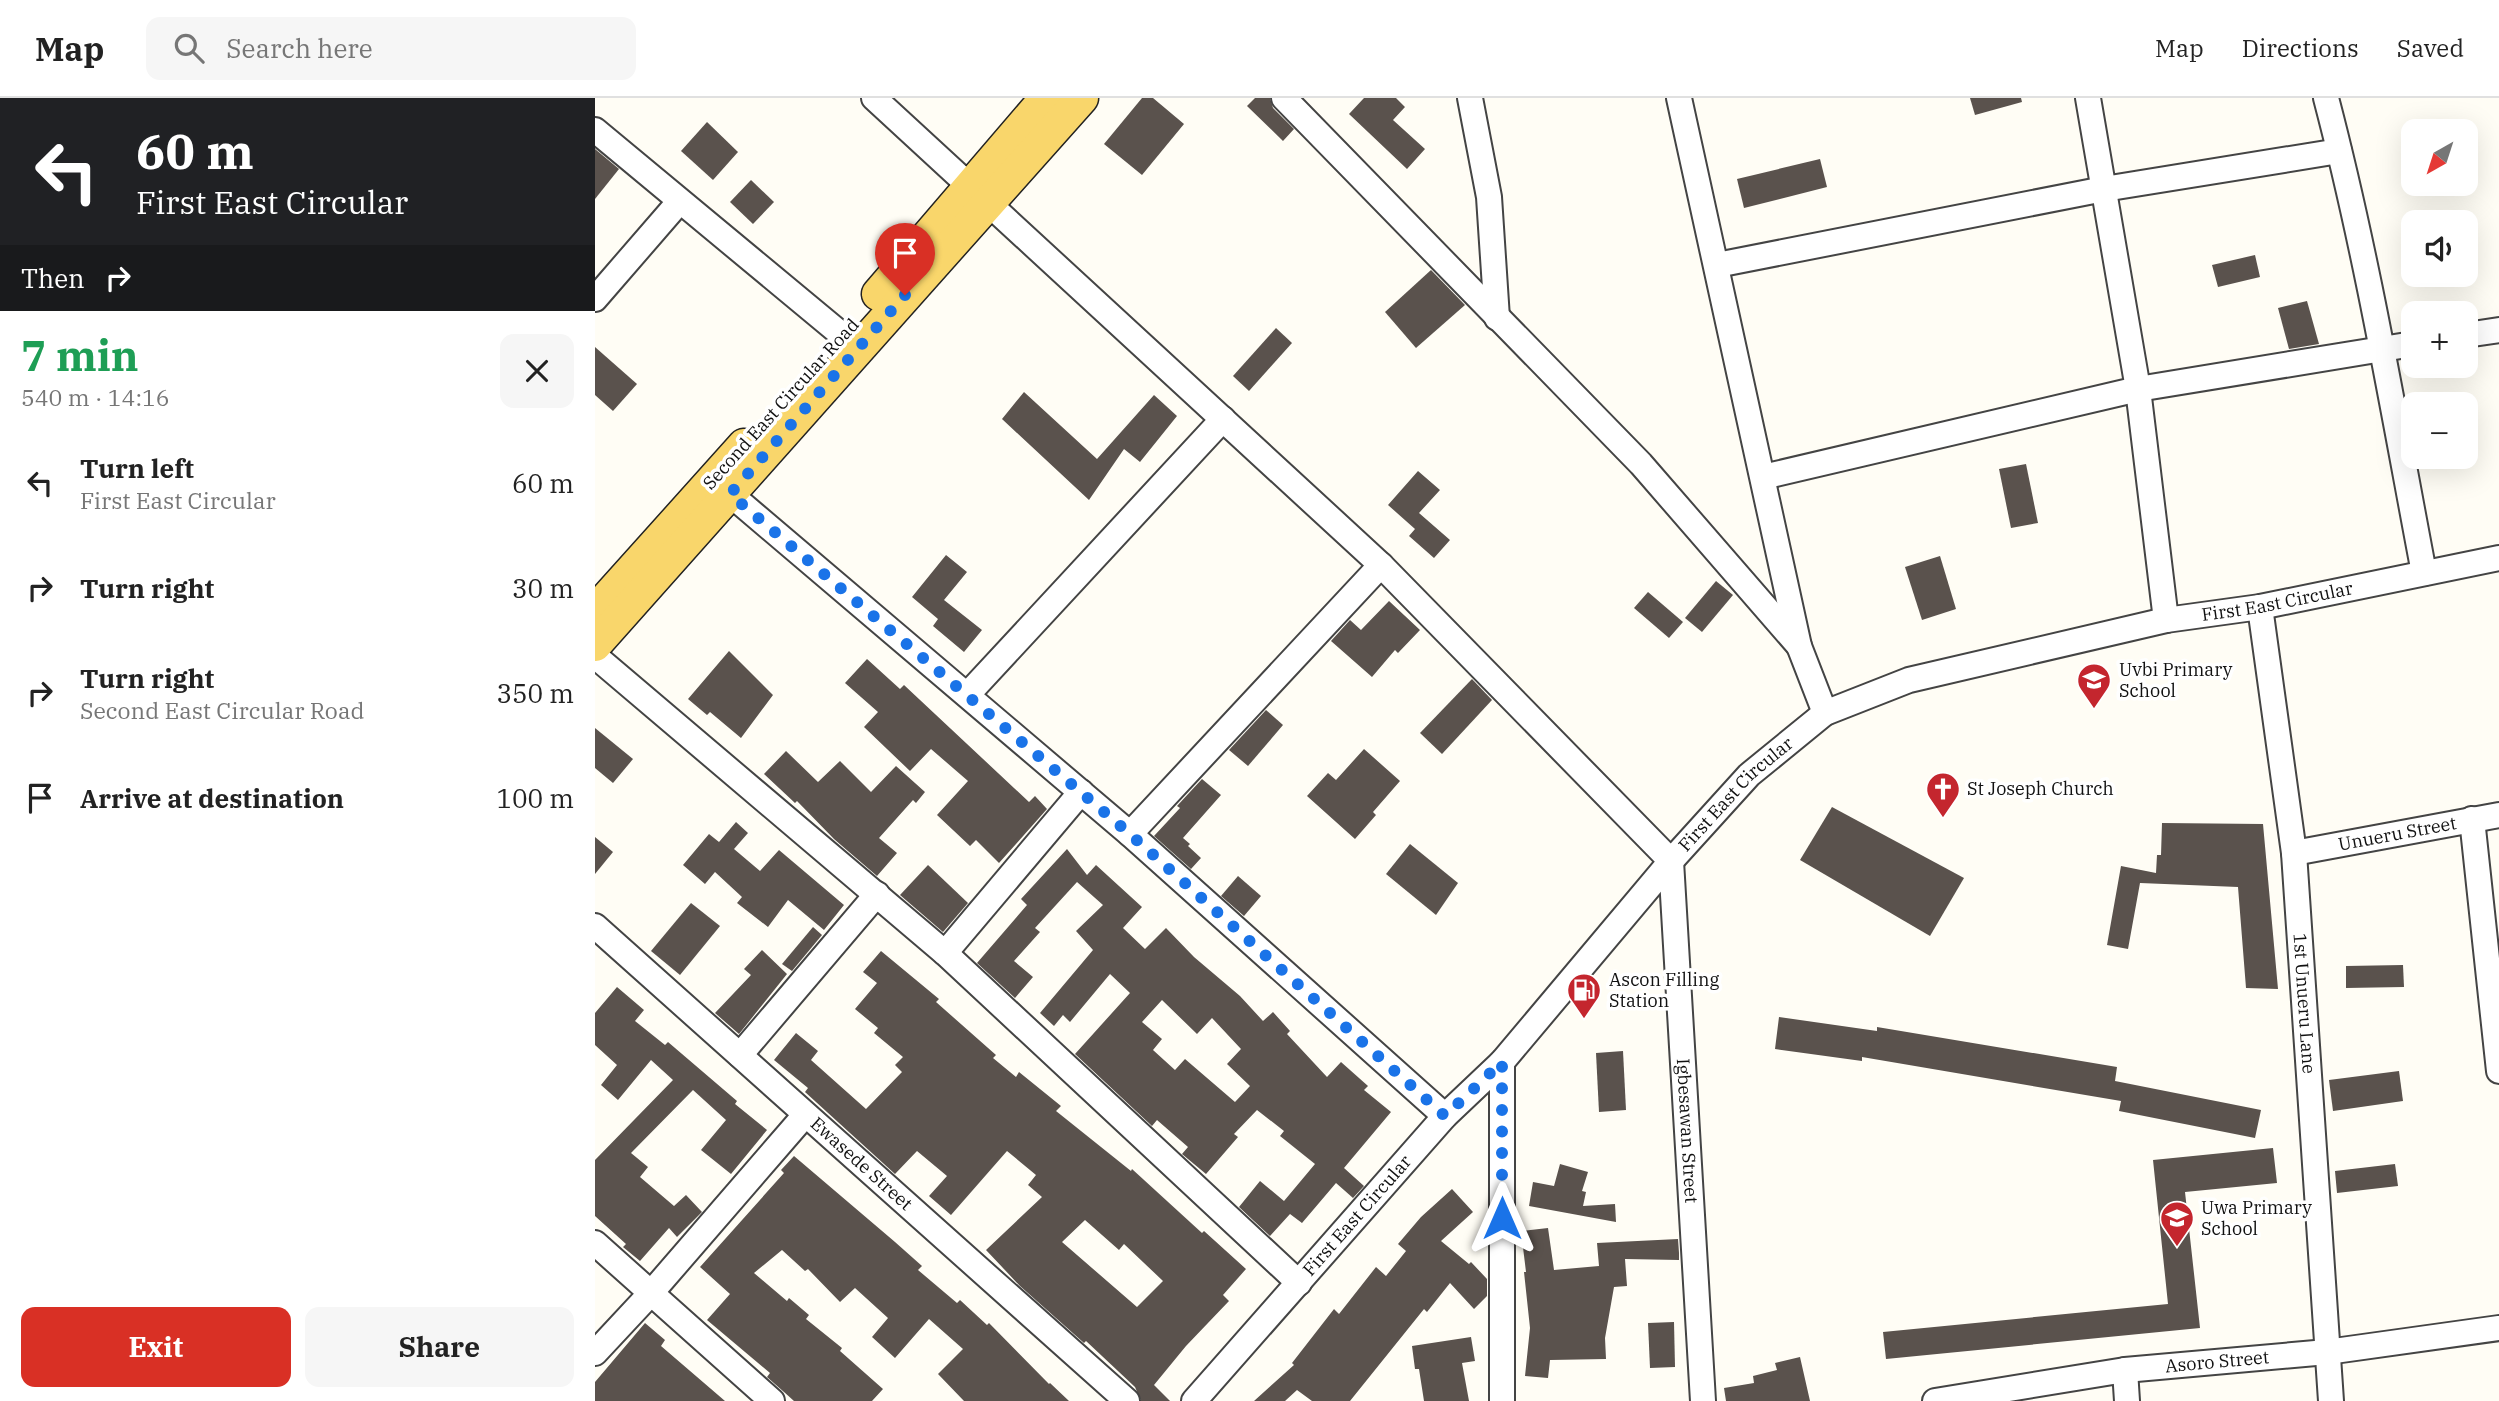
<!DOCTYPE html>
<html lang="en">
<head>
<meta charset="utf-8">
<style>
  :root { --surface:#fff; --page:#f6f6f6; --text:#222; --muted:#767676; --line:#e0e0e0; --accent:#d93025 }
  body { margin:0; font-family:"IBM Plex Serif",serif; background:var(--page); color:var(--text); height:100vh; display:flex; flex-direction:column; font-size:26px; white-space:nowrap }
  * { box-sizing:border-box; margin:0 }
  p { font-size:23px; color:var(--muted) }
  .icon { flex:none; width:38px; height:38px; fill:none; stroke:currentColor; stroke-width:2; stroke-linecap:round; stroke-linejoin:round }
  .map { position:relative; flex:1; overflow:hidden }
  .sheet { display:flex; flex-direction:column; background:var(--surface); width:595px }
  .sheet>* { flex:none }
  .top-card { background:#202124; color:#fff; overflow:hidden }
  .needle { width:46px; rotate:219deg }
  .tools { position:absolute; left:1806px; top:21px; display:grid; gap:14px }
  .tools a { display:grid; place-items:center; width:77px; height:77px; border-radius:14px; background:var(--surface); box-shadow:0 7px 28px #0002; font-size:35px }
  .pin { position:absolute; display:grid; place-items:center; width:60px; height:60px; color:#fff; margin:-72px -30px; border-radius:50% 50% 50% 0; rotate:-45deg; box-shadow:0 0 7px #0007 }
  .pin .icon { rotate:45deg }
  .me { position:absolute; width:77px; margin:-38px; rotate:0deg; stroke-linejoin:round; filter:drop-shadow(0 0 5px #0008) }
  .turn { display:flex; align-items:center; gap:24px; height:147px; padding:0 21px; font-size:32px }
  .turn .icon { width:91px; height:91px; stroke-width:2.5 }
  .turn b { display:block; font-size:49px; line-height:60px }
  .then { display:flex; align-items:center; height:66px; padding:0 21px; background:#0003; gap:14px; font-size:26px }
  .round { display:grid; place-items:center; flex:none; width:74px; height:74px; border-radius:14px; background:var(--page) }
  .head { display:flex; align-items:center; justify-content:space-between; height:119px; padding:0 21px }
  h1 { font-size:42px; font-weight:800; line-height:52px; color:#1e9e55 }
  .cta { display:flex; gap:14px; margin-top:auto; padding:14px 21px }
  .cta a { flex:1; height:80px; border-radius:14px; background:var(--accent); color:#fff; font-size:28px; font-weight:800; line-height:80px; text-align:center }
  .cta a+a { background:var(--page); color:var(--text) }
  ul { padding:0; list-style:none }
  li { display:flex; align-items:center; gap:21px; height:105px; padding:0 21px }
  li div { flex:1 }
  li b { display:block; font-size:26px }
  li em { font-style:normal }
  header { display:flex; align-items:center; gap:42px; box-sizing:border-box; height:98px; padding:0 35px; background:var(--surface); border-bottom:2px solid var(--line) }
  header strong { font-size:33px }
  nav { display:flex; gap:38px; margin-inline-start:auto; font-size:24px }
  .search { width:490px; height:63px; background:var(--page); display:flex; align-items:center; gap:18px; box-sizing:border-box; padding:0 24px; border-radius:14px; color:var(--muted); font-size:26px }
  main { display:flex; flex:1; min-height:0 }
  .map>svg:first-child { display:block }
</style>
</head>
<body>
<header>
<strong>Map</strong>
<div class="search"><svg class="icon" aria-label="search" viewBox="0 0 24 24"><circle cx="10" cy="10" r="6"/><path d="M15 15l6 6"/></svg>Search here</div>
<nav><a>Map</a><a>Directions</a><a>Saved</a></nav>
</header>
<main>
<section class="sheet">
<div class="top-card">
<div class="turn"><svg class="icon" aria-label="left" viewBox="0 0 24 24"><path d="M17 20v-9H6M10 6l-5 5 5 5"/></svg><div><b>60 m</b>First East Circular</div></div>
<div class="then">Then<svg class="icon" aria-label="right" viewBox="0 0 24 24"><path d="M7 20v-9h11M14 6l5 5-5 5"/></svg></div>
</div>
<div class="head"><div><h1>7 min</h1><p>540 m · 14:16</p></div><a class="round"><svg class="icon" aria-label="close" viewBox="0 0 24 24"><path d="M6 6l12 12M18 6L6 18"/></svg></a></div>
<ul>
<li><svg class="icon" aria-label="left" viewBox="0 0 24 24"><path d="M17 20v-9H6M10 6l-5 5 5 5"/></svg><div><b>Turn left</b><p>First East Circular</p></div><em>60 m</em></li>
<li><svg class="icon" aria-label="right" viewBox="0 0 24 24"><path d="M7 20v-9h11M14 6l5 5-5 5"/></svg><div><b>Turn right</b></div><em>30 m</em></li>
<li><svg class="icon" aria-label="right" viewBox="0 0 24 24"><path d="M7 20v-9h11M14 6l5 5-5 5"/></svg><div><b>Turn right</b><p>Second East Circular Road</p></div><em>350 m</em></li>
<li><svg class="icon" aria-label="arrive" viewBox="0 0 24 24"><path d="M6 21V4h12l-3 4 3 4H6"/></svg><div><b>Arrive at destination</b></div><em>100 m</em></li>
</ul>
<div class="cta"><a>Exit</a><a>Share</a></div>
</section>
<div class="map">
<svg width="1904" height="1303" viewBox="0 0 1904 1303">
  <rect width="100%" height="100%" fill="#fffdf5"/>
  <g fill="#5a524d" fill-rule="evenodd">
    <path d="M547,0H558L589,26L547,77L509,46Z"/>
    <path d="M660,0H675L678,10L699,31L688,43L652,8Z"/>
    <path d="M769,0H801L810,9L798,22L830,51L812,71L754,16Z"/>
    <path d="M1375,0H1426L1427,4L1380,17Z"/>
    <path d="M112,24L143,54L118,82L86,53Z"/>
    <path d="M0,51L24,71L0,101Z"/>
    <path d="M1225,61L1232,89L1149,110L1142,81Z"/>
    <path d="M156,82L179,104L158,126L135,104Z"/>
    <path d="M1660,157L1665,179L1623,189L1617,167Z"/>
    <path d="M836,172L870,207L821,250L790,214Z"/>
    <path d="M1712,203L1724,246L1694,251L1683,210Z"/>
    <path d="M681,230L697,245L654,293L638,278Z"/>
    <path d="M0,249L42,286L18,313L0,297Z"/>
    <path d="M429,294L502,361L559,297L582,318L545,364L529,351L494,402L407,321Z"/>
    <path d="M1431,366L1443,425L1416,430L1404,371Z"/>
    <path d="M823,373L845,392L824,415L855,442L839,460L814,438L820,431L793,407Z"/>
    <path d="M351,457L372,474L349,502L387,532L369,554L338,528L343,521L317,499Z"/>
    <path d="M1345,458L1361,511L1327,522L1310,469Z"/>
    <path d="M1121,483L1138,497L1107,534L1090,520Z"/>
    <path d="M1053,494L1088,524L1074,540L1039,510Z"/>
    <path d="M794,503L825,532L803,555L800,552L777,579L736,543L755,522L766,532Z"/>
    <path d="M134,553L178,597L146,640L115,614L112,617L93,601Z"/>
    <path d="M272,561L305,591L309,587L434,704L440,698L452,711L404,765L381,742L375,748L342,717L373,683L336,651L315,673L269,629L283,614L250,585Z"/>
    <path d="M877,581L897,602L847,656L825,635Z"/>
    <path d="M671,612L688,627L653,668L634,652Z"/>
    <path d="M0,630L38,661L18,685L0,670Z"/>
    <path d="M769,651L805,683L778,714L781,717L760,741L712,698L733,675L741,682Z"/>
    <path d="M191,653L223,684L245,663L276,694L301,668L330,694L321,705L318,702L284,740L302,755L282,778L239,741L202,703L200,705L169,676Z"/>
    <path d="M607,681L626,697L588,740L595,746L593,748L606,760L596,771L559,738L585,710L582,708Z"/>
    <path d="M1237,709L1369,780L1335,838L1205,762Z"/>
    <path d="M141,724L153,735L139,751L165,773L184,752L249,807L229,832L193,802L173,829L142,805L147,799L120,774L110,786L88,767L114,736L124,744Z"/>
    <path d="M1567,725L1668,726L1683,891L1651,890L1643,789L1545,785L1533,851L1512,847L1526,768L1561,775L1562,757H1566Z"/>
    <path d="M0,739L18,754L0,776Z"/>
    <path d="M815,746L863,785L841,817L791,776Z"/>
    <path d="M472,751L492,777L501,767L547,809L528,830L550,851L571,830L599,859L645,898L668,923L678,914L695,933L692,936L732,979L746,964L773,988L769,992L796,1014L749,1070L769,1088L758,1100L741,1085L707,1125L695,1116L675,1138L644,1109L665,1083L689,1103L720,1066L685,1038L689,1033L662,1012L639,1036L643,1039L611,1076L587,1056L593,1049L562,1022L557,1028L480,956L535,895L515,876L475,924L468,917L459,928L445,915L498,852L481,833L508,807L482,784L440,830L445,834L419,863L438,879L420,900L382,865L432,807L426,801ZM567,902L602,936L617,920L646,951L632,966L655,988L640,1004L590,961L580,972L558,952L567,941L547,924Z"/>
    <path d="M333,767L373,805L348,834L305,797Z"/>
    <path d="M643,778L666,798L649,818L626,798Z"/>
    <path d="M96,805L125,828L85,877L56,853Z"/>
    <path d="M218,829L227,837L197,873L187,866Z"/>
    <path d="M167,852L192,876L144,936L120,915L156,877L149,871Z"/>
    <path d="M286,853L344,901L341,904L401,957L398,960L421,979L424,974L466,1008L461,1013L536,1073L537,1071L607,1135L609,1133L651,1171L628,1197L634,1203L591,1248L559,1287L575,1303H546L540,1289L491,1243L489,1245L425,1188L391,1152L447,1099L433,1087L441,1077L412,1053L356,1117L334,1098L352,1078L322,1053L300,1076L210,994L213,990L179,962L201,935L223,953L216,962L271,1011L307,974L300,967L308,959L279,935L283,930L260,911L282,885L268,874ZM490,1122L524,1152L529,1146L568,1183L542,1209L467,1144Z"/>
    <path d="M1808,867L1809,889L1751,890V868Z"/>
    <path d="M22,889L49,912L40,923L70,947L73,944L142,1003L140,1006L172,1032L136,1076L106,1052L131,1022L98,992L36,1055L53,1069L45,1079L79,1108L91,1097L107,1114L82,1139L74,1130L45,1163L28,1149L31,1146L0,1118V1062L78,982L56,962L23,1002L6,987L22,967L0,947V915Z"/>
    <path d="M1184,919L1282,933V929L1522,969L1520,983L1666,1012L1660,1040L1524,1013L1526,1003L1267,959V963L1180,951Z"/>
    <path d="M1028,953L1031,1012L1004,1014L1001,955Z"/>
    <path d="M1804,973L1808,1003L1738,1013L1734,982Z"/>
    <path d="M1678,1050L1682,1085L1590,1094L1605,1230L1291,1261L1288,1234L1573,1206L1558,1062Z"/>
    <path d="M199,1058L300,1144L327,1168L323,1172L362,1205L365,1202L392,1227L394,1225L454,1286L455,1285L474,1303H369L343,1276L368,1251L334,1221L300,1260L277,1239L293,1220L260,1190L245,1204L213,1171L210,1173L187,1152L159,1175L192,1203L194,1200L214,1217L211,1221L247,1250L245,1253L288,1291L277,1303H199L189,1294L172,1279L175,1275L112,1222L135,1196L105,1169L189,1075L186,1072Z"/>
    <path d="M965,1066L993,1074L987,1093L991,1094L988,1108L1020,1106L1021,1124L934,1108L938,1084L959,1088Z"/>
    <path d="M1800,1066L1803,1088L1742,1095L1740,1073Z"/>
    <path d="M857,1091L878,1114L846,1143L874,1166L876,1164L892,1181V1198L879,1211L855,1185L832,1214L829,1211L755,1303H717L702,1292L690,1303H659L699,1267L697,1265L739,1211L744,1216L781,1169L791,1178L811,1153L803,1146L826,1119Z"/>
    <path d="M953,1130L959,1172L1004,1168L1002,1145L1083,1141L1084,1155V1162L1030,1161L1032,1188L1019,1189L1010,1240L1011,1261L955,1262L953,1280L930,1278L935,1230L929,1174H931L926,1133Z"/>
    <path d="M1079,1224L1080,1269L1055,1270L1053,1225Z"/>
    <path d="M50,1225L70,1242L66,1248L130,1303H0V1284Z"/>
    <path d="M876,1239L880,1263L867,1265L874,1303H829L824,1271H820L817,1248Z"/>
    <path d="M1205,1259L1215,1303H1131L1129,1290L1159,1285L1158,1278L1182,1272L1180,1265Z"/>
  </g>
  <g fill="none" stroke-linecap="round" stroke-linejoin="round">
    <g stroke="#444" stroke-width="28">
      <g id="minor">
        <path id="s1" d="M279,0L786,467L1076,763L1108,1303"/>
        <path d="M689,0L1046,366L1204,548"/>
        <path d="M875,0L894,99L902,220"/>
        <path d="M1084,0L1204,548L1230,615"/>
        <path d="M1493,0L1543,291L1571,522"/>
        <path d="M1731,0C1772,156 1799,317 1829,475"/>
        <path d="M0,32L247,237"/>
        <path d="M1122,167L1509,91L1744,53"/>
        <path d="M0,201L84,104"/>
        <path d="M1871,237L1904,232"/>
        <path d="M1168,379L1543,291L1818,246"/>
        <path d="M135,396L535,736L850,1018"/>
        <path id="s2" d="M1665,509L1699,755L1736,1303"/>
        <path d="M0,558L350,855L704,1185"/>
        <path d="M373,596L628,321"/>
        <path d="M1877,721L1904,973"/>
        <path d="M535,736L786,467"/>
        <path id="s3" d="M1699,755L1904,717"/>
        <path id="s4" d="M0,828L532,1303"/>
        <path d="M350,855L486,694"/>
        <path d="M145,957L282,796"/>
        <path d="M907,964V1303"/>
        <path d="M0,1145L177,1303"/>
        <path d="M0,1255L56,1195L210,1017"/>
        <path d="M1530,1272L1532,1303"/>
        <path id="s5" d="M599,1303L850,1018L907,964L1076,763L1154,677L1230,615L1314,582L1571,522L1665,509L1904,460"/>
        <path id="s6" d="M1340,1303L1530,1272L1732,1254L1904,1230"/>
      </g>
    </g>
    <g stroke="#222" stroke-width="35">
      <g id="major">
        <path d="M283,196L451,0"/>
        <path d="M0,513L149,347"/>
        <path d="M0,547L487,0"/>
      </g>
    </g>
    <use href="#minor" stroke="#fff" stroke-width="24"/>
    <use href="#major" stroke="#f9d66b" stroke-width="32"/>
  </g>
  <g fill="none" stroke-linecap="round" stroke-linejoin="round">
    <path stroke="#1a73e8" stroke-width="12" stroke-dasharray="0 21.6" d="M310,197L135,396L535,736L850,1018L907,964V1120"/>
  </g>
  <defs>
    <g id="school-pin" transform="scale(1.75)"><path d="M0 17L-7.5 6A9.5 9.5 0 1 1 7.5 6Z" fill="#c4262e" stroke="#fff"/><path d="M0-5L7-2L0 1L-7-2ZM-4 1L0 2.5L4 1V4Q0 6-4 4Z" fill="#fff"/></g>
    <g id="church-pin" transform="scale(1.75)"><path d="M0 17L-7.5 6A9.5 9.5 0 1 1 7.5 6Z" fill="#c4262e" stroke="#fff"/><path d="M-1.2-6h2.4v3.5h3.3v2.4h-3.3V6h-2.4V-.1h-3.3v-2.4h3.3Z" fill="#fff"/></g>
    <g id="fuel-pin" transform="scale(1.75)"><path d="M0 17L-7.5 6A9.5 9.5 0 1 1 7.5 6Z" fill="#c4262e" stroke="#fff"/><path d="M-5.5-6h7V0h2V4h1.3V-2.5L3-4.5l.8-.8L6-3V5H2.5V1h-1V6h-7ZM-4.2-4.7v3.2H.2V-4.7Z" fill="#fff"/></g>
  </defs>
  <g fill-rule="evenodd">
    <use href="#school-pin" x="1499" y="582"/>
    <use href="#church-pin" x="1348" y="691"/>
    <use href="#fuel-pin" x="989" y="892"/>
    <use href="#school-pin" x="1582" y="1120"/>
  </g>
  <g text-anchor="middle" stroke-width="7" stroke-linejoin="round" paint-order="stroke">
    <g font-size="18" fill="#111" stroke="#fff">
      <text transform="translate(186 306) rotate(-48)" y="6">Second East Circular Road</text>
      <text dy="6" stroke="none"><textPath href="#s5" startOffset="1402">First East Circular</textPath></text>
      <text dy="6" stroke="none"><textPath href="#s5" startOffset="814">First East Circular</textPath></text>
      <text dy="6" stroke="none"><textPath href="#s3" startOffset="105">Unueru Street</textPath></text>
      <text dy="6" stroke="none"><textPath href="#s2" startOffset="399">1st Unueru Lane</textPath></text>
      <text dy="6" stroke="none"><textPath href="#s1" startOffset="1374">Igbesawan Street</textPath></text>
      <text dy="6" stroke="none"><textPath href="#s4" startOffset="357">Ewasede Street</textPath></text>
      <text dy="6" stroke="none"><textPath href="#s5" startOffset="247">First East Circular</textPath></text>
      <text dy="6" stroke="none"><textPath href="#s6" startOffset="285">Asoro Street</textPath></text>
    </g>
    <g font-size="18" fill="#111" stroke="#fff" text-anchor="start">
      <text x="1524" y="578">Uvbi Primary<tspan x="1524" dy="21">School</tspan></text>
      <text x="1372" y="697">St Joseph Church</text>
      <text x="1014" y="888">Ascon Filling<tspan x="1014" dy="21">Station</tspan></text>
      <text x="1606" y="1116">Uwa Primary<tspan x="1606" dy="21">School</tspan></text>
    </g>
  </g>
</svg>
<div class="tools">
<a><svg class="needle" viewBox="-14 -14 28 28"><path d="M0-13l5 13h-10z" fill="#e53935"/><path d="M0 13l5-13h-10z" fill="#767676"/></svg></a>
<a><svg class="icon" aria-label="sound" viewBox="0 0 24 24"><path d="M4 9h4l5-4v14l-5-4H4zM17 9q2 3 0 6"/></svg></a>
<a>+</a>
<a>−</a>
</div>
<div class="pin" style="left:310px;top:197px;background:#d93025"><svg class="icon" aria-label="arrive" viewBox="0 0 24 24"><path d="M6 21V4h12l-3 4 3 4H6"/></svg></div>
<svg class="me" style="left:907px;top:1120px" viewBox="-20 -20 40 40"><path d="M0-17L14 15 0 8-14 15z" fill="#1a73e8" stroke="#fff" stroke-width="4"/></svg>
</div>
</main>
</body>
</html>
